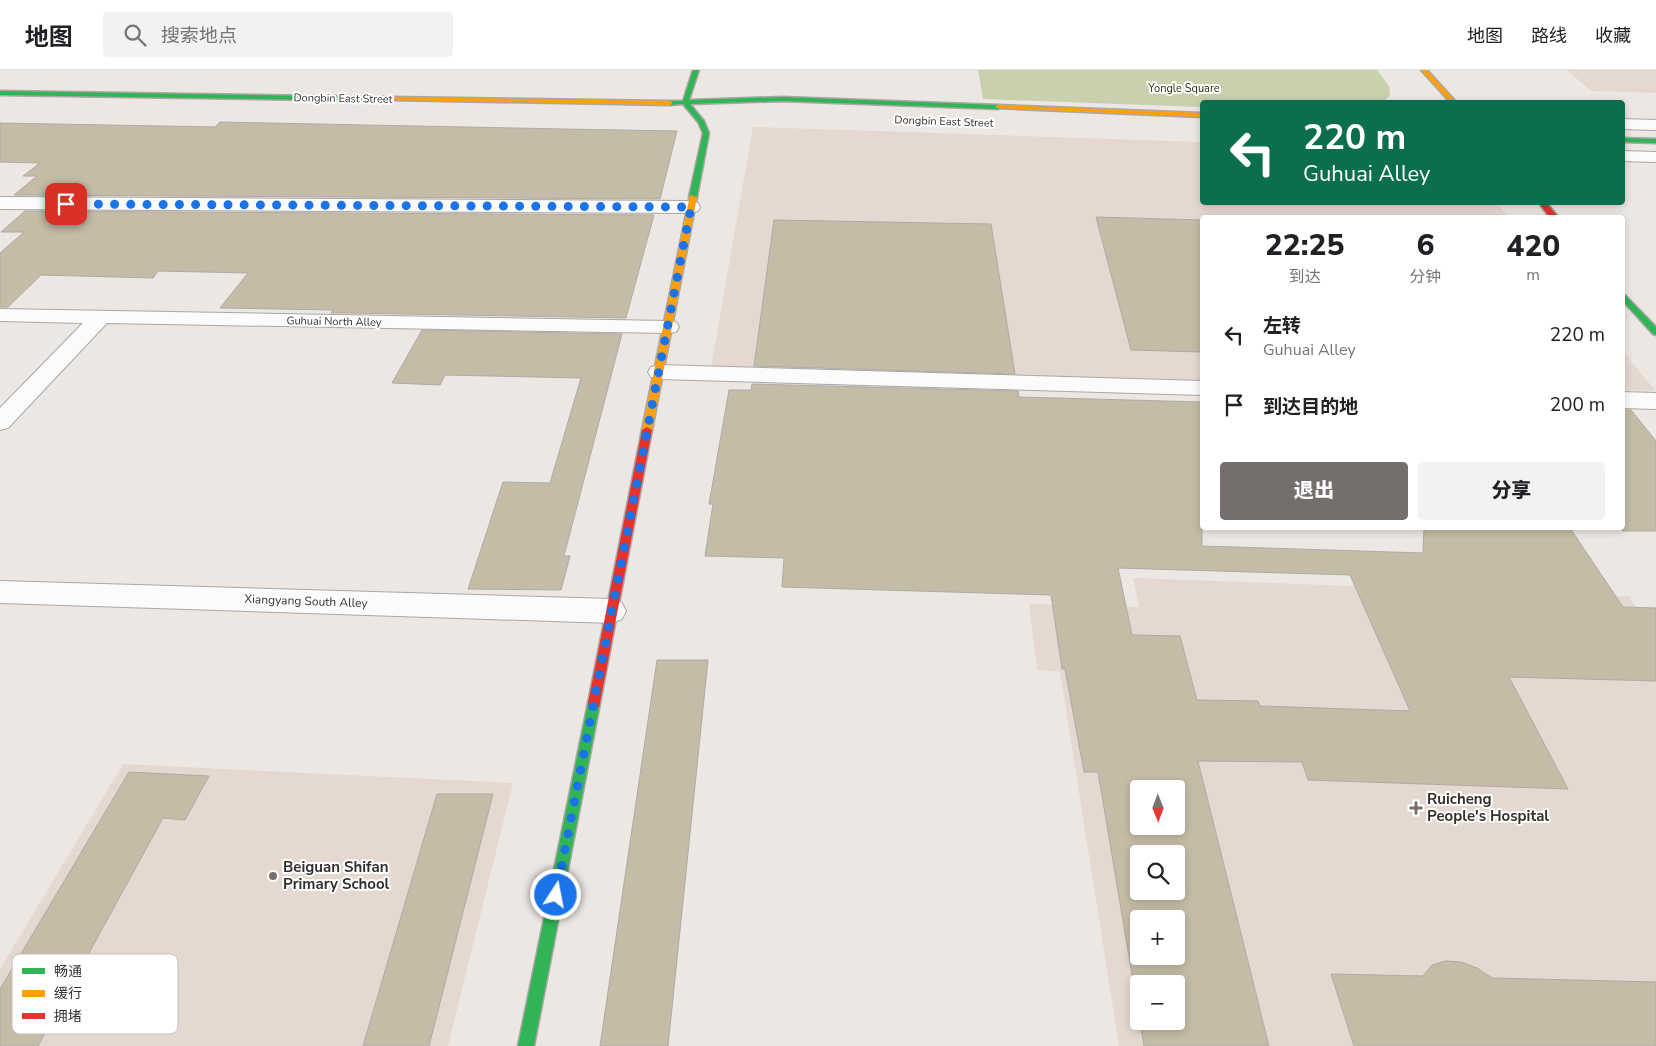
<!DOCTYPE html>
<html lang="zh">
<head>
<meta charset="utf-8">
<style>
  :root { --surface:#fff; --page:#f2f2f2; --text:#202124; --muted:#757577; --line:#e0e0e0; --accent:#746f6d }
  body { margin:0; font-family:"Nunito Sans","Noto Sans SC",sans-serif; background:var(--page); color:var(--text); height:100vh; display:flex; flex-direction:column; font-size:19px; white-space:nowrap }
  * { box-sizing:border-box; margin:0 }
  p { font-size:16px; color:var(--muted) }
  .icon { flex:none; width:28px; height:28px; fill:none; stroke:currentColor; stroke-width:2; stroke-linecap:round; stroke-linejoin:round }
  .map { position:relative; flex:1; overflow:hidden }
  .side { position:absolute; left:1200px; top:145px; width:425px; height:315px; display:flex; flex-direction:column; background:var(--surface); border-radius:5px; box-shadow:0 2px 8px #0003 }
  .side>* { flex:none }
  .guide { position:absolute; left:1200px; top:30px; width:425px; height:105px; border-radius:5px; box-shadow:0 2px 8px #0003; background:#0b6e4f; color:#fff; overflow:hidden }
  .needle { width:32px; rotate:179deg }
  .tools { position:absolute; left:1130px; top:710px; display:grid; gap:10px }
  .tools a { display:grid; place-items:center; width:55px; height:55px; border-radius:5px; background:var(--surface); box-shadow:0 2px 8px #0003; font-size:25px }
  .pin { position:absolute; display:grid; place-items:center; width:42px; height:42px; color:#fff; margin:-21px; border-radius:10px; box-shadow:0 2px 8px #0006 }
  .me { position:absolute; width:55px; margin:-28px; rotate:11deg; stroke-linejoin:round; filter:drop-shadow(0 0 4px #0008) }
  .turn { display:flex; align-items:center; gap:18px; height:105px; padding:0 20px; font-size:22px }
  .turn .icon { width:65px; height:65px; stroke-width:2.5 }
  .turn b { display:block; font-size:35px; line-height:42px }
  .eta { display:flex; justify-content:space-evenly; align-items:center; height:85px; text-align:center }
  .eta b { font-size:30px; font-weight:800; line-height:35px }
  .cta { display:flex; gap:10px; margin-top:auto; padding:10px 20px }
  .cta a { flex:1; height:58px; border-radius:5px; background:var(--accent); color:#fff; font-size:20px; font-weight:800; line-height:58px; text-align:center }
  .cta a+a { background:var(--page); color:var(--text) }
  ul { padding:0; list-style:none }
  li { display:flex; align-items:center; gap:15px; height:70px; padding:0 20px }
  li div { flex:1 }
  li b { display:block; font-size:19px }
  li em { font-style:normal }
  header { display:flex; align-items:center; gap:30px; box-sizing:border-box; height:70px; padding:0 25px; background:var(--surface); border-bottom:1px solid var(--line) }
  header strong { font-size:24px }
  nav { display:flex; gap:28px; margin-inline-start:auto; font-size:18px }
  .search { width:350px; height:45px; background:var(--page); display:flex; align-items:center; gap:12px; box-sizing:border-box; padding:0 18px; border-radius:5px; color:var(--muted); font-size:19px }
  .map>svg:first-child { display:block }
</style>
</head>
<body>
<header>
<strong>地图</strong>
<div class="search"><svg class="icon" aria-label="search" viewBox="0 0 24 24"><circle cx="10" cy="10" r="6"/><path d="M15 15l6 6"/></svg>搜索地点</div>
<nav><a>地图</a><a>路线</a><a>收藏</a></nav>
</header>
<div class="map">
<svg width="1656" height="976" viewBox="0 0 1656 976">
  <rect width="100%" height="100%" fill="#ede7e3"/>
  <g fill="#e5d8d0" fill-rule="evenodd">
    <path d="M1567,0H1656V23L1591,21Z"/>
    <path d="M753,57L1202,72V132L1496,133L1509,147L1202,148V310L711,297Z"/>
    <path d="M1622,282H1623L1656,321L1623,320Z"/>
    <path d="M1133,508L1629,526L1656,567V976H1119L1060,602L1037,600L1029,534L1139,537ZM1139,719H1176V756H1139ZM1139,784H1176V821H1139ZM1139,849H1176V886H1139ZM1139,914H1176V951H1139Z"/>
    <path d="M123,694L513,713L448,976H0V899Z"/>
  </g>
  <path fill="#c9d0ad" d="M978,0H1377L1389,16L1390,25L1383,32H1202V37L983,29Z"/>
  <g fill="#c5bca7" stroke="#aeaaa6" fill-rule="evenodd">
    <path d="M220,52L563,59L677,61L660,129L14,125L37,106H23L40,93L0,92V53L215,57Z"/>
    <path d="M25,141L654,145L626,248L346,243H331L333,240L220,238L248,203L158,201L153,208L41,205L8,237H0V183L24,162H1Z"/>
    <path d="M1096,147L1202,150V282L1131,280Z"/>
    <path d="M774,150L991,154L1015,304L754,296Z"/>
    <path d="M422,260L622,264L564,486H570L561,520L468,519L503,412L550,413L581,308L445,305L440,315L392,313Z"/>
    <path d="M752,314L1018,321L1019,327L1202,332V476L1423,483L1424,458H1570L1623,537L1656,538V611L1509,607L1568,719L1308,710L1302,692L1198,691L1269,976H1144L1140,951H1176V914H1139V946L1098,702H1084L1065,599H1062L1051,525L782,517L784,488L705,486L713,434H709L729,320H751ZM1118,498L1350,505L1410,641L1260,636L1258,631L1197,630L1180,566L1132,565ZM1139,719H1176V756H1139ZM1139,784H1176V821H1139ZM1139,849H1176V886H1139Z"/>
    <path d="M1622,340H1631L1656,371V461H1622Z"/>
    <path d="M657,590H708L668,976H600Z"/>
    <path d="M129,702L209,706L185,750L163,748L38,976H0V919Z"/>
    <path d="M437,724H493L429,976H363Z"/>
    <path d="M1446,891L1461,892L1477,898L1492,908L1656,912V976H1354L1331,904L1423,906L1432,895Z"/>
  </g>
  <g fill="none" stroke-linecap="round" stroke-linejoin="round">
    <g stroke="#aba7a4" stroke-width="2">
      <g id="street">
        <path d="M1622,49L1656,50V60L1622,59Z"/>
        <path d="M1622,81L1656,82V92L1622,91Z"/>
        <path d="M0,127L691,131L698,133L700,137L698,141L691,143L0,139Z"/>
        <path d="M0,239L668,251L676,252L679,257L676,262L668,263L107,253L8,358L0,360V338L83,253L0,251Z"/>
        <path d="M659,295L1202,311V325L659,309L651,307L648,302L651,297Z"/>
        <path d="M1622,322L1656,323V339L1622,338Z"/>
        <path d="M0,511L612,529L622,533L626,541L622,549L612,553L0,533Z"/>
      </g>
    </g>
    <g stroke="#aba7a4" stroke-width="3">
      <g id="fast">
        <path d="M693,0H699L689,30L783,27L998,35L1001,37L998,39L783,31L690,34L704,51L709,63L697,127L693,129L689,127L703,63L698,52L683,34L670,35L667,33L670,31H683Z"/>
        <path d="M0,21L391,27L394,29L391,31L0,25Z"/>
        <path d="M1622,68L1656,69V73L1622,72Z"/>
        <path d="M1622,222L1656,257V265L1653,264L1622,230Z"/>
        <path d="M594,627L599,629L600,633L534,976H518L588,633L589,629Z"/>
      </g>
    </g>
    <g stroke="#aba7a4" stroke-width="3">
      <g id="slow">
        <path d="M1421,0H1427L1456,32H1450Z"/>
        <path d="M391,27L670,31L673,33L670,35L389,30V28Z"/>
        <path d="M998,35L1202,43V47L996,38L995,37Z"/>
        <path d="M690,125L697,127L652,360L647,363L642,360Z"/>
      </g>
    </g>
    <g stroke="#aba7a4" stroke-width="3">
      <g id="jam">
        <path d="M1538,132H1546L1559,148H1550Z"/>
        <path d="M647,357L652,360L600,633L599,637L594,639L589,637L588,633L642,360Z"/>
      </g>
    </g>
    <use href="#street" fill="#fcfbfb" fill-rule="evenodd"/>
    <use href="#fast" fill="#30b455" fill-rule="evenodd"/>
    <use href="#slow" fill="#ff9f0a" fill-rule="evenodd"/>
    <use href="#jam" fill="#e5322d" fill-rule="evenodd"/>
  </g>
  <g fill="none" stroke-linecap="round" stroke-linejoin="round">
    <path stroke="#1a73e8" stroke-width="9" stroke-dasharray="0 16.2" d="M66,134L691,137L556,825"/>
  </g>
  <g fill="#746f6d" stroke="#fff" stroke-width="2">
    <path d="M1413.5 730.5h5v5h5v5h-5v5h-5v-5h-5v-5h5z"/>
    <circle cx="273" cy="806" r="5"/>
  </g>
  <g text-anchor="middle" stroke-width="4" stroke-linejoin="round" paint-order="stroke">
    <g font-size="11" fill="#28320a" stroke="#fff">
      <text x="1184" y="22">Yongle Square</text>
    </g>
    <g font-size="11" fill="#332f2d" stroke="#fff">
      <text transform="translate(343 28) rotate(1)" y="4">Dongbin East Street</text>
      <text transform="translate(944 51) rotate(2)" y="4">Dongbin East Street</text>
      <text transform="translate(334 251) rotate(1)" y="4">Guhuai North Alley</text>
    </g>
    <g font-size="12" fill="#332f2d" stroke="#fff">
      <text transform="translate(306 531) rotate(2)" y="4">Xiangyang South Alley</text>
    </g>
    <g font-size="15" font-weight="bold" fill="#332f2d" stroke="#fff" text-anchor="start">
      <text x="1427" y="734">Ruicheng<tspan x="1427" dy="17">People's Hospital</tspan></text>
      <text x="283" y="802">Beiguan Shifan<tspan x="283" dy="17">Primary School</tspan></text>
    </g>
  </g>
  <rect x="12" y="884" width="166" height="80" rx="8" fill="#fff" stroke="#c2c1c0" stroke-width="1"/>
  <rect x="22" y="898" width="23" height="6" fill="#30b455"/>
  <rect x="22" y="920" width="23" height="7" fill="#ff9f0a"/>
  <rect x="22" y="943" width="23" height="6" fill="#e5322d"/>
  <g font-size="14" fill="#332f2d">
    <text x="54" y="906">畅通</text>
    <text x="54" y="928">缓行</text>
    <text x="54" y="951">拥堵</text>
  </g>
</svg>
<div class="tools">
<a><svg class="needle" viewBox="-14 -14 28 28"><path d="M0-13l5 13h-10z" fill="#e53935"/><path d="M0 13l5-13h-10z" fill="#757577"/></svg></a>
<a><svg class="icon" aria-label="search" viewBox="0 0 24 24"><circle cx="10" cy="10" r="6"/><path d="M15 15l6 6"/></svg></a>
<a>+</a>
<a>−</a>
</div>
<div class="pin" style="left:66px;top:134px;background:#d93025"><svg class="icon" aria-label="arrive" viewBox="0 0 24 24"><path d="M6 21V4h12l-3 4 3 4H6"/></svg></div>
<svg class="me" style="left:556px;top:825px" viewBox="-20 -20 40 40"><circle r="17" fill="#1a73e8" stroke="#fff" stroke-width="3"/><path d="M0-11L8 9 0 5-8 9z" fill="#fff"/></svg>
<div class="guide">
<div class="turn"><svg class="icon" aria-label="left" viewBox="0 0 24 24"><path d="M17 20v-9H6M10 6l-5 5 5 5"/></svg><div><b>220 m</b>Guhuai Alley</div></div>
</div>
<section class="side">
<div class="eta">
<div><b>22:25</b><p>到达</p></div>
<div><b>6</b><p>分钟</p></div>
<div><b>420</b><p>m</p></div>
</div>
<ul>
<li><svg class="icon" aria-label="left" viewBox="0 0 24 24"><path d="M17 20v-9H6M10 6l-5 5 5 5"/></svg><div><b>左转</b><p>Guhuai Alley</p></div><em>220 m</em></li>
<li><svg class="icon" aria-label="arrive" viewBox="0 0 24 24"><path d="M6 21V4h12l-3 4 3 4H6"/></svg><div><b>到达目的地</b></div><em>200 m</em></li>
</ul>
<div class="cta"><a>退出</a><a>分享</a></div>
</section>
</div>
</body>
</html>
